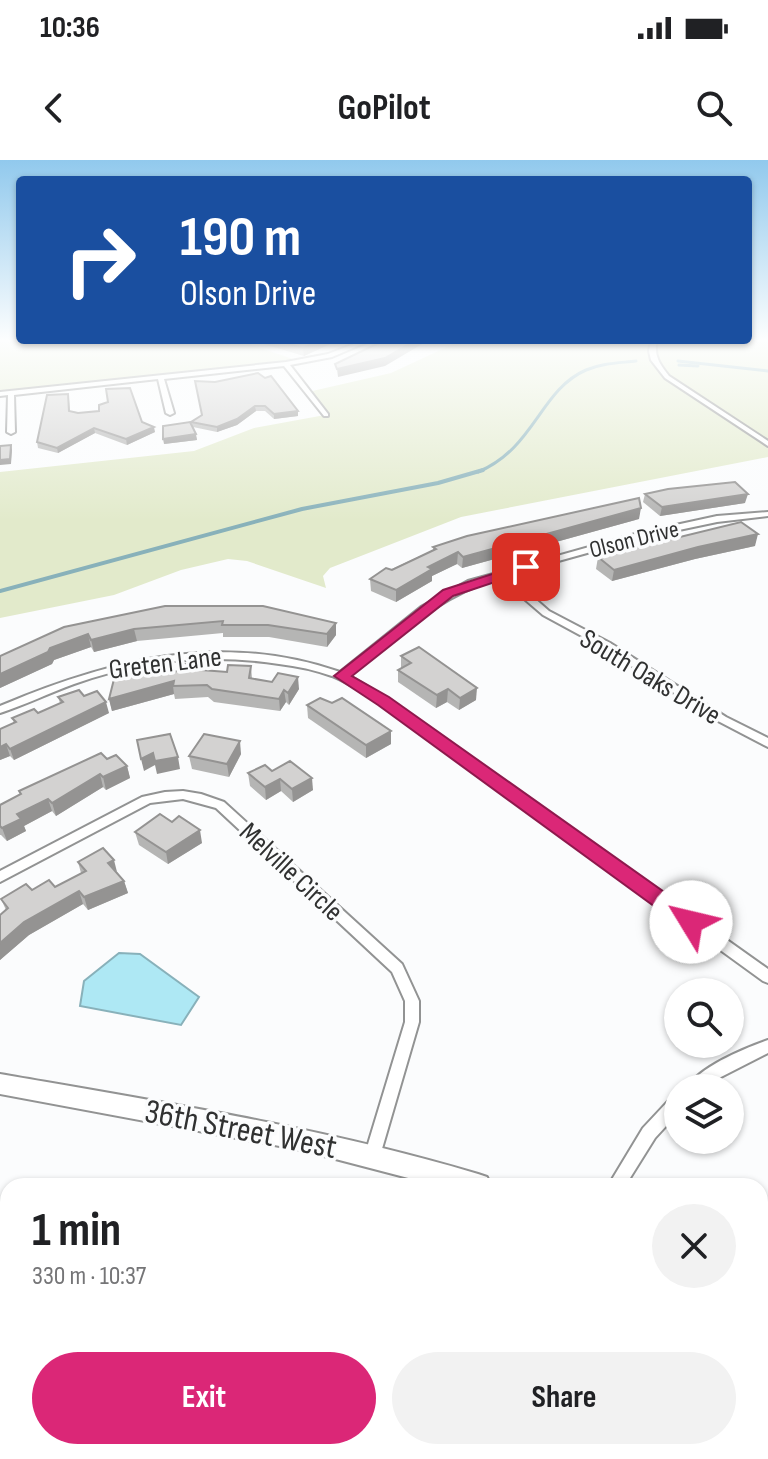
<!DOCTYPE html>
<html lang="en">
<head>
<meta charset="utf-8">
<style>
  :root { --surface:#fff; --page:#f2f2f2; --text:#202124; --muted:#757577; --accent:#db2777 }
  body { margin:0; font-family:"Sofia Sans Condensed",sans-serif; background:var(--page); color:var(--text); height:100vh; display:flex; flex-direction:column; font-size:30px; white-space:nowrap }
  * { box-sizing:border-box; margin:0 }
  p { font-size:26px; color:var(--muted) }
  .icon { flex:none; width:44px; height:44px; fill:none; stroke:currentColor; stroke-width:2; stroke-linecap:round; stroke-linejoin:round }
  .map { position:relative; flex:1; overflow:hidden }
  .drawer { position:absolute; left:0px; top:1018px; width:768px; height:282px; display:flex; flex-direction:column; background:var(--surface); border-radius:24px 24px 0 0; box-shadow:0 2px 6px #0004 }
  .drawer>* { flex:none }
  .hud { position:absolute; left:16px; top:16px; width:736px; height:168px; border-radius:8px; box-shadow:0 2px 6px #0004; background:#1a4fa0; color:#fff; overflow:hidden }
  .fabs { position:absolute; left:664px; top:818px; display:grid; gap:16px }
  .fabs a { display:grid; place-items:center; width:80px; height:80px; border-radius:50%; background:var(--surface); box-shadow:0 2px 6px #0004; font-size:40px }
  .pin { position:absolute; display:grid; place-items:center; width:68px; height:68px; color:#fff; margin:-34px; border-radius:16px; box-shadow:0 4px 12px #0006 }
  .me { position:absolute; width:88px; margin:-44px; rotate:306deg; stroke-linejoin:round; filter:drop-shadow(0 0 6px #0008) }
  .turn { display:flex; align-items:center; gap:28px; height:168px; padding:0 32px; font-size:36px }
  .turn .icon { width:104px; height:104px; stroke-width:2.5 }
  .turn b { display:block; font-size:56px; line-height:68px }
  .round { display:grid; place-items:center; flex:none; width:84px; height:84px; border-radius:42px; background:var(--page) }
  .overview { display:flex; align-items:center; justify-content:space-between; height:136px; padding:0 32px }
  h1 { font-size:48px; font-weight:700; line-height:60px }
  .cta { display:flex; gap:16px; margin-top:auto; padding:16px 32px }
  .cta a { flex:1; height:92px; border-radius:48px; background:var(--accent); color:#fff; font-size:32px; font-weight:700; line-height:92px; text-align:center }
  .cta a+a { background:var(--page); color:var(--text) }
  .status { display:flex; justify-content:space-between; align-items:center; height:56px; padding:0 40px; background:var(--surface); direction:ltr }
  .status svg { height:22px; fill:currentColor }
  header { display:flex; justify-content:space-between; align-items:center; height:104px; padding:0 32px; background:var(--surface); font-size:36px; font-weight:700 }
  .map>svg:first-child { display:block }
</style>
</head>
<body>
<div class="status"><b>10:36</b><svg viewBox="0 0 49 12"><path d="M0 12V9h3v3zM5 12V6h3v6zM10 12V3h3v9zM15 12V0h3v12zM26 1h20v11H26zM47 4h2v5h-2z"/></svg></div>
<header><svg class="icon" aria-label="back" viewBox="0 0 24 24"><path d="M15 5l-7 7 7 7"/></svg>GoPilot<svg class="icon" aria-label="search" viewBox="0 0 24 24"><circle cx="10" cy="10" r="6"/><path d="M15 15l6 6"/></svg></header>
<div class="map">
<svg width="768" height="1299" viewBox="0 0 768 1299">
  <rect width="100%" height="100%" fill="#fbfcfd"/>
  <g fill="#e2eacb">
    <path d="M0,179L236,180L302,202L0,234Z"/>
    <path d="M768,179V297L461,357L330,408L323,416L326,428L247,401L228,399L181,410L114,435L0,458V312L194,291L254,268L325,255L308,232L391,213L462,180Z"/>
  </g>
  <path fill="#aee8f4" stroke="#88b1ba" stroke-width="2" d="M119,793L140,794L199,837L181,865L80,846L84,821Z"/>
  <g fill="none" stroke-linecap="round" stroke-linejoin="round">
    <g stroke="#88b1ba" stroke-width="3">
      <path d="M678,201L768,211"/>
      <path d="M679,205L698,206"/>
      <path d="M478,312C535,288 540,230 586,210C602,203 619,203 636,201"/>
    </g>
    <path stroke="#88b1ba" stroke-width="4" d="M0,431L302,349L438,323L483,310"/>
    <g stroke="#929393" stroke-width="4">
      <g id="street">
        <path d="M364,180H372L332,197L290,205L328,254V256H324L284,206L164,219L174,253L170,255L166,253L158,219L14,235L15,272L11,274L7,272L8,235L0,236V232L286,202L328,194Z"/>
        <path d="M651,180H657C653,195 660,205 669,216L768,281V286L665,218L651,200L649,191Z"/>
        <path d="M768,352V356L717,362L641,378L508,415L549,451L610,483L726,557L768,578V587L718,561L602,487L543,455L500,418C439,435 396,477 348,515L388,539L768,809V823L763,821L380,543C365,534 349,523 332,516C315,510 297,506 279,504C208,493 141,500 74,524C49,533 25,545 0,553V546C111,499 222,471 340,512L421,447L468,421L639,373L717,356Z"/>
        <path d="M183,631L201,634L224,642L402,804L419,841V862L379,999L373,1002L367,999L365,994L405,862V841L392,812L216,648L183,639L150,643L0,722V711L142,637L165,632Z"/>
        <path d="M768,880V893L719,918L707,928H687C699,907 745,888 768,880Z"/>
        <path d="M678,935V953L655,978L625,1026H608L643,968L672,937Z"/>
        <path d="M483,1292H504L501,1299H480Z"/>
      </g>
    </g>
    <g stroke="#929393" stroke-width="4">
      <g id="secondary">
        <path d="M0,914C161,942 321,967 478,1014L487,1017L491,1026H439L301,990L0,934Z"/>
        <path d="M760,1147L768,1151V1180L760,1177Z"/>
      </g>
    </g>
    <use href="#street" fill="#fff" fill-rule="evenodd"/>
    <use href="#secondary" fill="#fff" fill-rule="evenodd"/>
  </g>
  <g fill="#b5b5b4">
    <path d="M250,180H339L304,196Z"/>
    <path d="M195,221L298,256L274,259L265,251H256L237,265L217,272L193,267L197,280L164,284L192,266L191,262L202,255Z"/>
    <path d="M69,239L70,251L142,262L155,272L127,285L95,273L58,293L38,288L37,282Z"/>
    <path d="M645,334L745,343L660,356L643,342Z"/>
    <path d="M639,359L462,408L457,404L432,416V421L396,442L371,431L370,419L433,390V387Z"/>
    <path d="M755,386L695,399L612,421L596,409L598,397Z"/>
    <path d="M165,446L336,475L327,487L269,477H223V473L137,481L94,492L91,487L54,500L52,504L0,528V496Z"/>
    <path d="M401,496L476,540L459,550L447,542L436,548L398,522V510L401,508Z"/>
    <path d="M203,504L204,510L227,512L251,506L252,518L299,529L289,545L286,542L280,551L214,542L208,537L175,539L174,534L112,551L109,539L155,513L179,511Z"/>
    <path d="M84,536L109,553L14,600L10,596L0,600V569L14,563L12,558L38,553L60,543L58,537Z"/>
    <path d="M307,545L391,584L366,598L308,558Z"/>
    <path d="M241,594L229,617L192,609L189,596Z"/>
    <path d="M107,599L127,606L130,618L106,630L103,627L56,656L52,651L24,666L26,671L7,681L1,675H0V645L20,635L19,631Z"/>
    <path d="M272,611L313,630L293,642L281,631L266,640L250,626L248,613Z"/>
    <path d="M172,662L202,683L168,704L139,685L135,672Z"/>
    <path d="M78,702L117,712L124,721L128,733L88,750L83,744L29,775L0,800V755L6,750L1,739L32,730L55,727L81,713Z"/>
  </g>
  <g fill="#949392">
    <path d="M322,180H339L304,196L303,188Z"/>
    <path d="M416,180H429L385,206L338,217L337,209Z"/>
    <path d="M255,246L256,251L237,265L217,272V267Z"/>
    <path d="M298,251V256L274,259V254Z"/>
    <path d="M154,267L155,272L127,285L126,279Z"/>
    <path d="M94,268L95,273L58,293L57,288Z"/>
    <path d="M196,274L197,280L164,284L163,279Z"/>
    <path d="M11,285L12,290L11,304L0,305V300Z"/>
    <path d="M748,334L745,343L660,356L662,347Z"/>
    <path d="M641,348L639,359L462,408L463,397Z"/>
    <path d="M758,374L755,386L695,399L612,421L614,410L698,387Z"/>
    <path d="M458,392L457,404L432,416V421L396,442V430L428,407Z"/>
    <path d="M336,463V475L327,487V474Z"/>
    <path d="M134,469L137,481L94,492L91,480Z"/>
    <path d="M88,474L91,487L54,500L52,504L0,528V514L50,488Z"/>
    <path d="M298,517L299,529L289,545L288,533Z"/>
    <path d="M174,521L173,526L174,534L112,551L109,539Z"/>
    <path d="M477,528L476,540L459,550L460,538Z"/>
    <path d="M448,529L447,542L436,548L437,535Z"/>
    <path d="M284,530L286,542L280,551L279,539Z"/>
    <path d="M106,542L109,553L14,600L10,589Z"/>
    <path d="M391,571V584L366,598V585Z"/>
    <path d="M240,581L241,594L229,617L227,604Z"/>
    <path d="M6,584L10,596L0,600V587Z"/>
    <path d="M153,593L178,597L180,609L157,614L155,605L144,611L141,599Z"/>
    <path d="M127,606L130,618L106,630L103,617Z"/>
    <path d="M100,614L103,627L56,656L52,643Z"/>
    <path d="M312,618L313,630L293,642L292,629Z"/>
    <path d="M280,619L281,631L266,640L265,627Z"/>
    <path d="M48,639L52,651L24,666L26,671L7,681L2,668L17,654Z"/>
    <path d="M200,670L202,683L168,704L166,692Z"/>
    <path d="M114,700L117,712L108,703Z"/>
    <path d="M124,721L128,733L88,750L84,737Z"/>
    <path d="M79,731L83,744L29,775L0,800V783L24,762Z"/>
  </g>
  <g fill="#d3d2d1" stroke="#949392" stroke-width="2">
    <path d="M274,180H322L303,188Z"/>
    <path d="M385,180H416L385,198L337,209L335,204Z"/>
    <path d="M258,213L265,218L271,216L298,251L274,254L265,246H255L237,259L217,267L191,262L202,255L195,221L215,222Z"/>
    <path d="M130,228L142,262L154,267L126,279L94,268L57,288L37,282L47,235L68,234L69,251L78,253L99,251V245L108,242L106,229Z"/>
    <path d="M190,262L196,274L163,279V266Z"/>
    <path d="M11,285L10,299L0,300V286Z"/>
    <path d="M735,322L748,334L662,347L645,334L668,329Z"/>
    <path d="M639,338L641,348L463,397L458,392L428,407L432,409L396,430L370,419L386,408L392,410L436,389L433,387L467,376Z"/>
    <path d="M741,362L758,374L698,387L614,410L598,397Z"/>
    <path d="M165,446H263L336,463L327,474L268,465H222L223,461L134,469L91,480L88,474L50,488L48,492L0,514V496L64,467Z"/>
    <path d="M419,487L477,528L460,538L448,529L437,535L398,510L411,503L401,496Z"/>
    <path d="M180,504H203L202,510L227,512L228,505L251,506L249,518L272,522L278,513L298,517L288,533L284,530L279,539L212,529L207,525L173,526L174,521L109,539L114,519L129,515L128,512L152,507L155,513L179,511Z"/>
    <path d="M79,530L84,536L97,531L106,542L10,589L6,584L0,587V569L16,562L12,558L34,549L38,553L63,542L58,537Z"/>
    <path d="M320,538L332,543L342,538L391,571L366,585L307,545Z"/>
    <path d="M170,574L178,597L155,601L153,593L141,599L137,580Z"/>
    <path d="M204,574L240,581L227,604L189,596Z"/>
    <path d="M101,593L107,599L116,595L127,606L103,617L100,614L52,643L48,639L17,654L21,659L2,668L0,666V645L21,634L19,631Z"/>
    <path d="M290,601L312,618L292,629L280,619L265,627L248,613L265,605L272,611Z"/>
    <path d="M160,654L172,662L179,656L200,670L166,692L135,672Z"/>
    <path d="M103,688L114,700L108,703L124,721L84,737L79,731L24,762L0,783V755L8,748L1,739L26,724L32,730L49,720L55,727L86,711L78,702Z"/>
  </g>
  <linearGradient id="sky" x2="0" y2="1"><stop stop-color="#91c9ed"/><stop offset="0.5" stop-color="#fdfefe"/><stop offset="1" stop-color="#fdfefe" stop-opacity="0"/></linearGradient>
  <rect width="768" height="361" fill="url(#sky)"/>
  <path fill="#db2777" stroke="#8e194d" stroke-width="2" d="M526,403L531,404V410L453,436L352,516L389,537L698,756L701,762L698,768H684L378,545L334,516L443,430Z"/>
  <g text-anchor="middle" stroke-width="7" stroke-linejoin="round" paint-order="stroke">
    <g font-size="24" fill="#303131" stroke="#fbfcfd">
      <text transform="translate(634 379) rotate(-14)" y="8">Olson Drive</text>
    </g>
    <g font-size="28" fill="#303131" stroke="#fbfcfd">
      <text transform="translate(165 502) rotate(-7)" y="10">Greten Lane</text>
      <text transform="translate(651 516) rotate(31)" y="10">South Oaks Drive</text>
      <text transform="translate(292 711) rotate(43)" y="10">Melville Circle</text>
    </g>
    <g font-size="34" fill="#303131" stroke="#fbfcfd">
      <text transform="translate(241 968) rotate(11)" y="12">36th Street West</text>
    </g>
  </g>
</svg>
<div class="fabs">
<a><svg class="icon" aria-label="search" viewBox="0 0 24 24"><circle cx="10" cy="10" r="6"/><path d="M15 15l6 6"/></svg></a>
<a><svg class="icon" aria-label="layers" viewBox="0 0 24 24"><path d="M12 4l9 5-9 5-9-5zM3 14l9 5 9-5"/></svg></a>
</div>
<div class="pin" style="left:526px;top:407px;background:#d93025"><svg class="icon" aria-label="arrive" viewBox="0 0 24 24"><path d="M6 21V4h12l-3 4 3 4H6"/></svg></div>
<svg class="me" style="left:691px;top:762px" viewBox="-20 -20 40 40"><circle r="19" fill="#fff"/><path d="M0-13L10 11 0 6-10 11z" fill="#db2777"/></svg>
<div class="hud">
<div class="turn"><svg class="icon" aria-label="right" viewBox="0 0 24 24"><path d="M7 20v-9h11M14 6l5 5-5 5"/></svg><div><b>190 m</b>Olson Drive</div></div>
</div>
<section class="drawer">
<div class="overview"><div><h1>1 min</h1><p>330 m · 10:37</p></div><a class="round"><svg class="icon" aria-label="close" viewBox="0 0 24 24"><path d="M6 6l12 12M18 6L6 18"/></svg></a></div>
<div class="cta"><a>Exit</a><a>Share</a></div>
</section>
</div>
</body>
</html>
